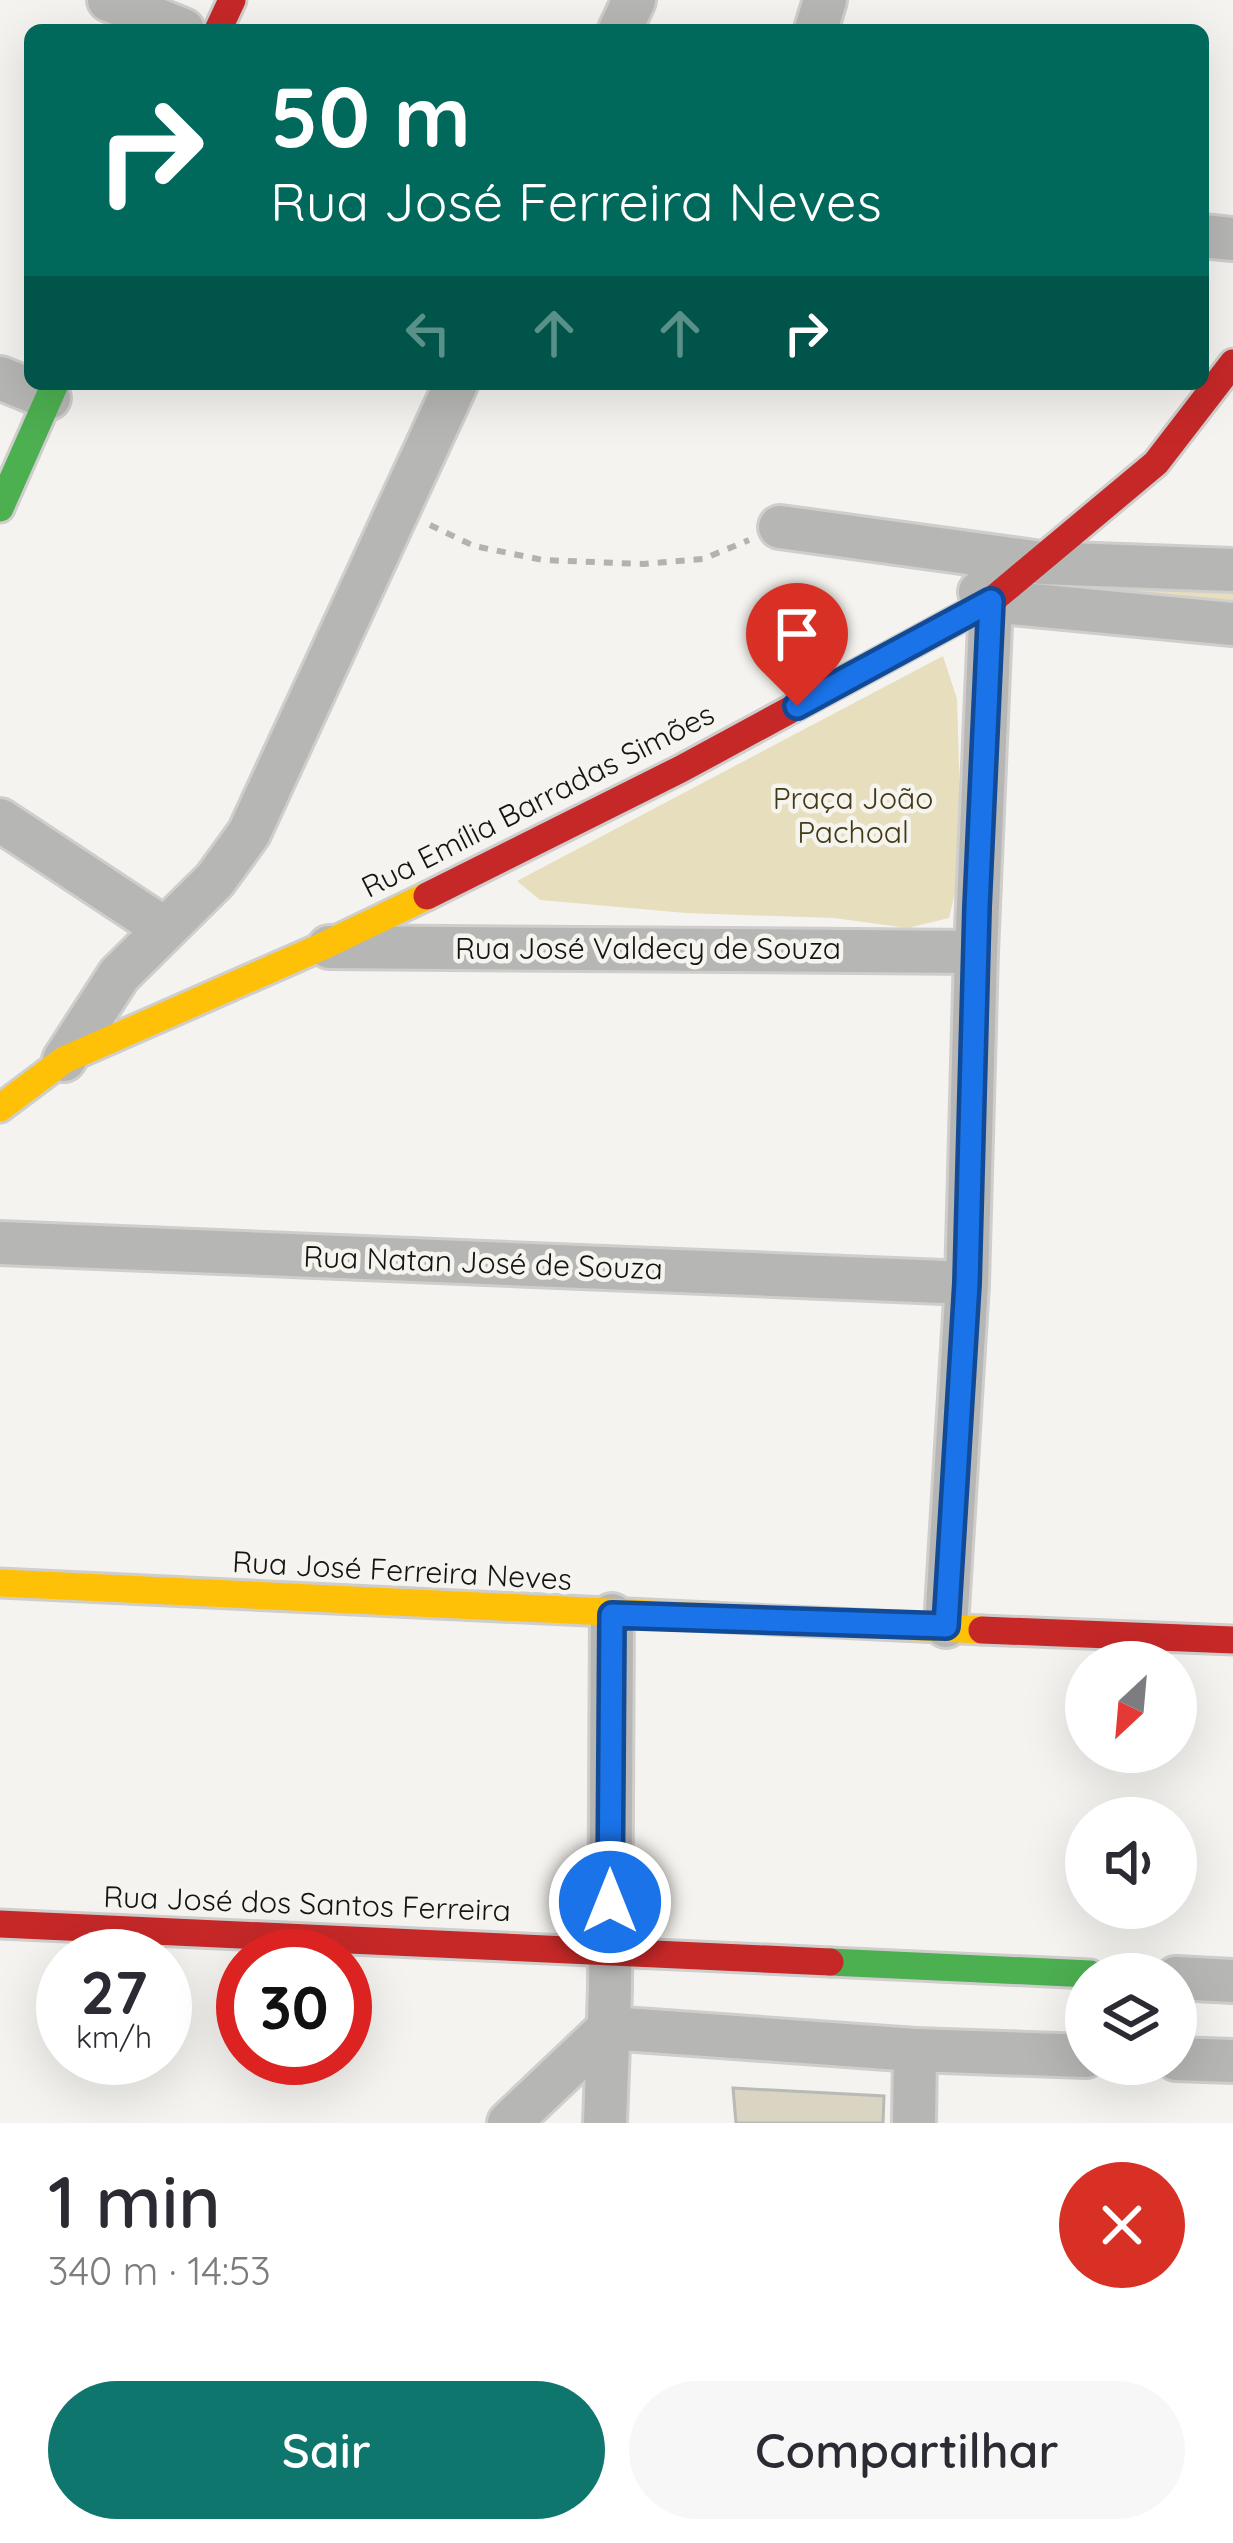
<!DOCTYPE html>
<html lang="pt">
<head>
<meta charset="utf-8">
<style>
  :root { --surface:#fff; --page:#f7f7f7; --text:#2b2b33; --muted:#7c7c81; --accent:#0f766e }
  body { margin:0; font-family:Quicksand,sans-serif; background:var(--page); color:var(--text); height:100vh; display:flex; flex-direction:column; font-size:45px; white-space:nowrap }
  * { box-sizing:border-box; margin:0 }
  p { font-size:39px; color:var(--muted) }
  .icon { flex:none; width:66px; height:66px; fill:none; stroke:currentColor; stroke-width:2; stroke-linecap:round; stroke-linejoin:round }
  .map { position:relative; height:2123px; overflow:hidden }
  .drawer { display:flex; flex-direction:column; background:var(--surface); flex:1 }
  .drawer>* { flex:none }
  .hud { position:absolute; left:24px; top:24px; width:1185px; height:366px; border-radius:18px; box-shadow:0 12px 48px #0002; background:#00695c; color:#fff; overflow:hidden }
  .needle { width:78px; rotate:206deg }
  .buttons { position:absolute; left:1065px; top:1641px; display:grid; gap:24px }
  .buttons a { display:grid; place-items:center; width:132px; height:132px; border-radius:50%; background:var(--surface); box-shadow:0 12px 48px #0002; font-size:60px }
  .speed { position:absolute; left:36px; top:1929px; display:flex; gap:24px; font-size:60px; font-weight:700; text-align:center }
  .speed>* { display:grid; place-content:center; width:156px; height:156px; border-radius:50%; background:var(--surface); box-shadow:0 12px 48px #0002; line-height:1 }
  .speed small { font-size:30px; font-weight:400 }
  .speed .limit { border:18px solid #d22; background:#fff; color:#111 }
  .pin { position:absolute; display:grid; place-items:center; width:102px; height:102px; color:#fff; margin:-123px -51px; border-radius:50% 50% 50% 0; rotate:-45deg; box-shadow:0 0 12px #0007 }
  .pin .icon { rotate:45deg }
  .me { position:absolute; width:132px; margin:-66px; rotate:0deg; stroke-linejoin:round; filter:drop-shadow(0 0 9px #0008) }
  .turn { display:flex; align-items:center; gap:42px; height:252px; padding:0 48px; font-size:54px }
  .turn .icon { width:156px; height:156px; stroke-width:2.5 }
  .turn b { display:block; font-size:84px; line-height:102px }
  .lanes { display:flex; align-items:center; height:114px; padding:0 48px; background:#0003; justify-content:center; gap:60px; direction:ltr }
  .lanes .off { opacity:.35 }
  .round { display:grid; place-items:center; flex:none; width:126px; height:126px; border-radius:63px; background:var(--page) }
  .overview { display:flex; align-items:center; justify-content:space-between; height:204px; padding:0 48px }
  h1 { font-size:72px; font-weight:600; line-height:90px }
  .action { display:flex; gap:24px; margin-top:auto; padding:24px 48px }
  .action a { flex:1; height:138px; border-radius:72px; background:var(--accent); color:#fff; font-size:48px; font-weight:600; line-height:138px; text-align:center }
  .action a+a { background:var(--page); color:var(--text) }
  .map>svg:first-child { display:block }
</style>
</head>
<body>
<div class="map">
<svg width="1233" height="2123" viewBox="0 0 1233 2123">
  <rect width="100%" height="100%" fill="#f4f3ef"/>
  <g fill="#e7debe">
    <path d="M1082,576L1233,578V605L1097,596L1082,586Z"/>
    <path d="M943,656L957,699L961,835L959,878L949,918L908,928L834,918L686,913L540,900L517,881Z"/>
  </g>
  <path fill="#dad4c2" stroke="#b9b9b6" stroke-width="3" d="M733,2088L884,2096L883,2123H736Z"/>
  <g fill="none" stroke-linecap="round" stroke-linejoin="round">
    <g stroke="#cfcecc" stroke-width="48">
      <g id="street">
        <path d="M109,0L183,30"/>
        <path d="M620,30L634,0"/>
        <path d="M816,30L825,0"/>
        <path d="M1203,236L1233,239"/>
        <path d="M0,378L49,398"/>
        <path d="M780,527L1041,563L1233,570"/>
        <path d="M980,592L991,601L1233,624"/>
        <path d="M0,820L165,929"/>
        <path d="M329,947L976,952"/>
        <path d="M64,1060L119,975L215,880L249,833L456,384"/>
        <path d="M0,1243L967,1283"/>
        <path d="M946,1626L967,1283L976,952L991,601"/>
        <path d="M1176,1978L1233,1981"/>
        <path d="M1176,2059L1233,2061"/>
        <path d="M509,2123L609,2028L915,2050L1086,2056"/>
        <path d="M605,2123L610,1989L612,1615"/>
        <path d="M914,2123L915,2050"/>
      </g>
    </g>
    <g stroke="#cfcecc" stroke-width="33">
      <g id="fast">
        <path d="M0,508L55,384"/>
        <path d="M830,1962L1090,1974"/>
      </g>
    </g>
    <g stroke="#cfcecc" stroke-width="33">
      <g id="slow">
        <path d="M0,1108L64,1060L321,947L427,896"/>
        <path d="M0,1583L982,1630"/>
      </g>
    </g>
    <g stroke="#cfcecc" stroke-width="33">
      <g id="jam">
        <path d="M218,30L232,0"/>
        <path d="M427,896L681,769L991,601L1156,463L1233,363"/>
        <path d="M982,1630L1233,1640"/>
        <path d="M0,1924L830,1962"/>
      </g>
    </g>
    <path stroke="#b3b2b1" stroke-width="6" stroke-dasharray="9 9" stroke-linecap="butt" d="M430,525L474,546L543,560L643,564L703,559L749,540"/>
    <use href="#street" stroke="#b6b6b4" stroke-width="42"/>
    <use href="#fast" stroke="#4caf50" stroke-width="27"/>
    <use href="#slow" stroke="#ffc107" stroke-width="27"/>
    <use href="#jam" stroke="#c62828" stroke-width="27"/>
  </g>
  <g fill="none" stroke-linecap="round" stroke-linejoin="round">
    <g stroke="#114b97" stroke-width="30">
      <path id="route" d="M610,1902L612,1615L946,1626L967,1283L977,907L991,601L797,706"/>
    </g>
    <use href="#route" stroke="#1a73e8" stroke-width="21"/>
  </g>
  <g text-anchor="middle" stroke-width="9" stroke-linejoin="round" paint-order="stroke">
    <g font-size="30" fill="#433915" stroke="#f5f4ee">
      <text x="853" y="809">Praça João<tspan x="853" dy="34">Pachoal</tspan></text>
    </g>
    <g font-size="30" fill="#151412" stroke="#f5f4ee">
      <text transform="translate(538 801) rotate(-27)" y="10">Rua Emília Barradas Simões</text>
      <text x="648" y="959">Rua José Valdecy de Souza</text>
      <text transform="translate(483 1263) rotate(2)" y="10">Rua Natan José de Souza</text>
      <text transform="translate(402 1571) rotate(3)" y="10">Rua José Ferreira Neves</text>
      <text transform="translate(307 1904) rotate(2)" y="10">Rua José dos Santos Ferreira</text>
    </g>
  </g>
</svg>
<div class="buttons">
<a><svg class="needle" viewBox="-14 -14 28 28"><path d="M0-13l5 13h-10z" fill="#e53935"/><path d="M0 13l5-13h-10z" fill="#7c7c81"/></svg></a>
<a><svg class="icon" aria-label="sound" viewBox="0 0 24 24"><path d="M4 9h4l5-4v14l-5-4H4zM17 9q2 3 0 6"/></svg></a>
<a><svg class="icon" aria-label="layers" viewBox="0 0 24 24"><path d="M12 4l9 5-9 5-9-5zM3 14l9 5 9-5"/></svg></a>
</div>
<div class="speed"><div>27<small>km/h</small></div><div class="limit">30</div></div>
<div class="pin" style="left:797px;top:706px;background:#d93025"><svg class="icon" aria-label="arrive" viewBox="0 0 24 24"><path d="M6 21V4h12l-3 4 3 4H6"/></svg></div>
<svg class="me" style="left:610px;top:1902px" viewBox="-20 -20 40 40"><circle r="17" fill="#1a73e8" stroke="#fff" stroke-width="3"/><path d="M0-11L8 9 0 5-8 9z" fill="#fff"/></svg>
<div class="hud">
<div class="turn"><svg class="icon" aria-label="right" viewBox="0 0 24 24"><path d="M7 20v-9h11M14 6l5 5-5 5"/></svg><div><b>50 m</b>Rua José Ferreira Neves</div></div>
<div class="lanes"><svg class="icon off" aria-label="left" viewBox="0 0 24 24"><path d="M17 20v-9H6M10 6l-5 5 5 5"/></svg><svg class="icon off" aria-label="ahead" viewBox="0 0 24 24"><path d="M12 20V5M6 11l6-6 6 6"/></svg><svg class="icon off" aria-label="ahead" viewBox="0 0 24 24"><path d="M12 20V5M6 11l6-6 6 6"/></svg><svg class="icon" aria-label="right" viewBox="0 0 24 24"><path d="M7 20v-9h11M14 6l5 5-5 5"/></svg></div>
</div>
</div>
<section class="drawer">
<div class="overview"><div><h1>1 min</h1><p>340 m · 14:53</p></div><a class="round" style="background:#d93025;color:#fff"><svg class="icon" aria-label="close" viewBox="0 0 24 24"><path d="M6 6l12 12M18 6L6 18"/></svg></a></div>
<div class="action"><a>Sair</a><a>Compartilhar</a></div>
</section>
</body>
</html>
